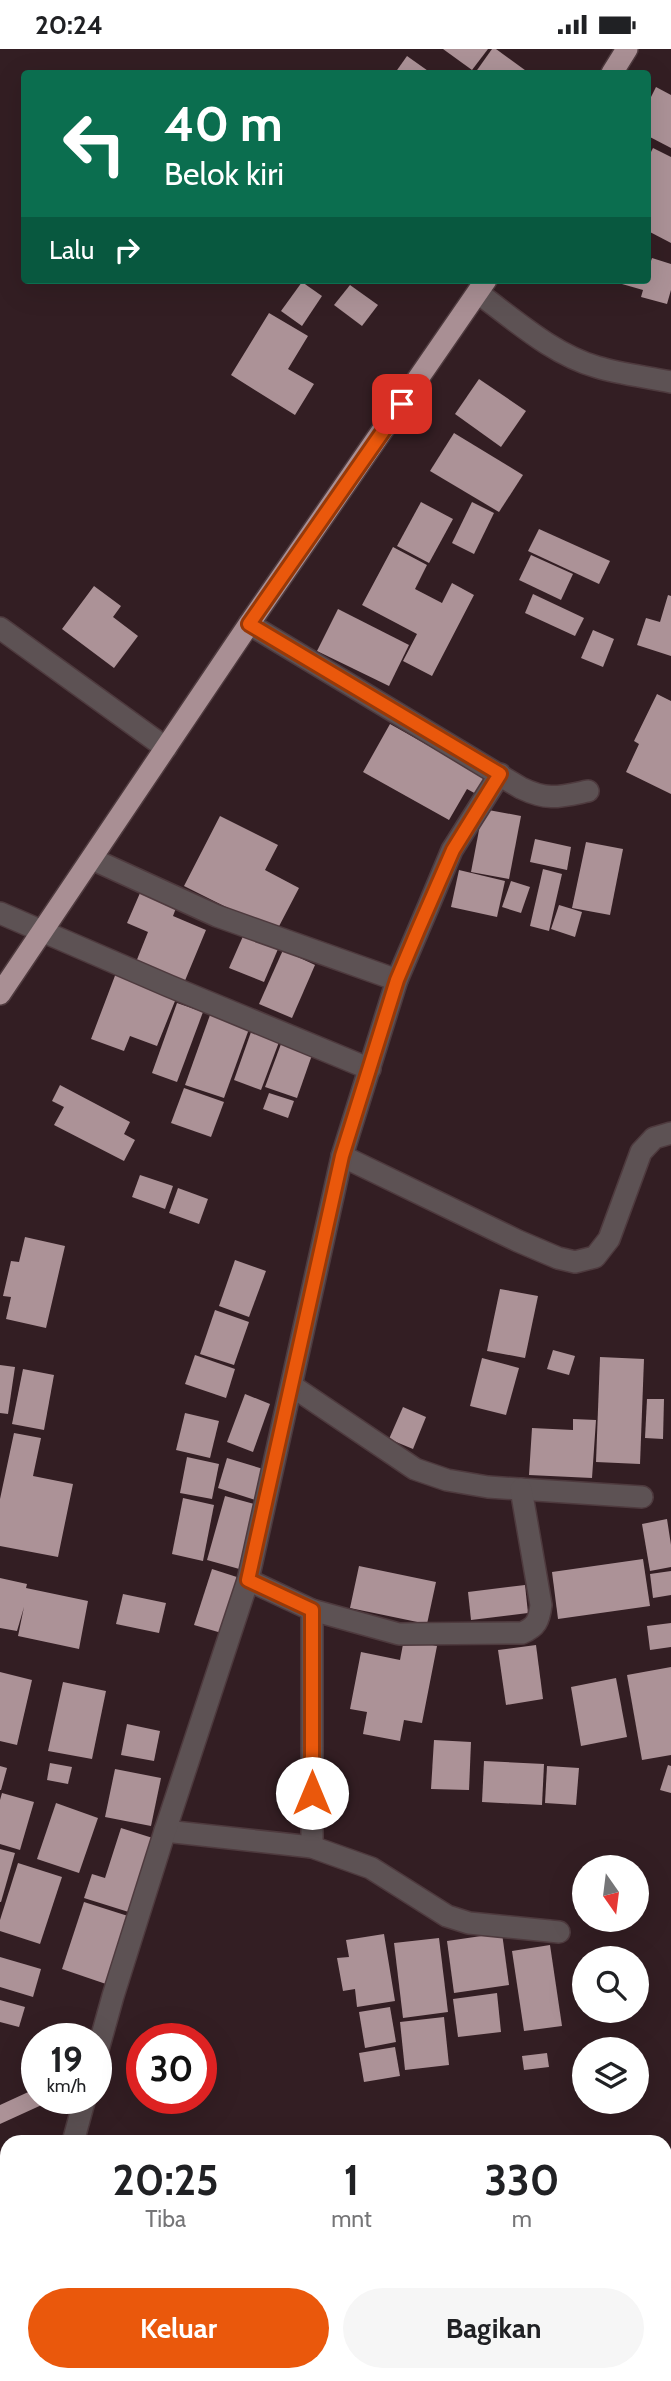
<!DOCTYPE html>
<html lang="id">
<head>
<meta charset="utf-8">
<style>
  :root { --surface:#fff; --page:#f6f6f6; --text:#202124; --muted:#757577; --accent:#ea580c }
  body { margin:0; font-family:Cabin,sans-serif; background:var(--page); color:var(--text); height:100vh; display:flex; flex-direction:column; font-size:26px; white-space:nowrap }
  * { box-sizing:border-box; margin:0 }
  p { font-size:23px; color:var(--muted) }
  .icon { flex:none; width:38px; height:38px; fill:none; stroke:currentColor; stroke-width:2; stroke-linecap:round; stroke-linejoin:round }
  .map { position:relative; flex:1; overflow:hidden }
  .details { position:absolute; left:0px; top:2086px; width:672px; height:247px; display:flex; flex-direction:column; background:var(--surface); border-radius:21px 21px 0 0; box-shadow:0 7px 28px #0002 }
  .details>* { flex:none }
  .hud { position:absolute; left:21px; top:21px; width:630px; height:214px; border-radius:7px; box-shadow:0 7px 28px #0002; background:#0b6e4f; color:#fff; overflow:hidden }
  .needle { width:46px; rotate:166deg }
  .buttons { position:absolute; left:572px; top:1806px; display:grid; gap:14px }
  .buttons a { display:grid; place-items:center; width:77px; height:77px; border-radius:50%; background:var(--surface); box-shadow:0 7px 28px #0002; font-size:35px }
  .speed { position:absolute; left:21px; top:1974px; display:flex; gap:14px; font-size:35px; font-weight:700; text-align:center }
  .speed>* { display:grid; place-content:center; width:91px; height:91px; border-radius:50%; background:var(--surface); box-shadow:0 7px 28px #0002; line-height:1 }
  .speed small { font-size:18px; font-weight:400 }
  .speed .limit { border:10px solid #d22; background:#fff; color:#111 }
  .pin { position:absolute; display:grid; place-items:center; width:60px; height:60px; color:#fff; margin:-30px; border-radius:14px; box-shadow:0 4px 10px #0006 }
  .me { position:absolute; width:77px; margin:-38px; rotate:0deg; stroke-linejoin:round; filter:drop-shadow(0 0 5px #0008) }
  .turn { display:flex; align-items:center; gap:24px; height:147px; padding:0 28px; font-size:32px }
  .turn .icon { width:91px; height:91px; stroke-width:2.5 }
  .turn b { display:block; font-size:49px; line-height:60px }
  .then { display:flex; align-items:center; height:66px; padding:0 28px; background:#0003; gap:14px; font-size:26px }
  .eta { display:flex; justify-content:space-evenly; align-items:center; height:119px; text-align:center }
  .eta b { font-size:42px; font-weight:700; line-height:49px }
  .button { display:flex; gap:14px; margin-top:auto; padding:14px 28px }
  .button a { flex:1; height:80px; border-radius:42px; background:var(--accent); color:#fff; font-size:28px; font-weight:700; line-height:80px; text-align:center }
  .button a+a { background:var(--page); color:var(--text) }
  .status { display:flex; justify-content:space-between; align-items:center; height:49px; padding:0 35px; background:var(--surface); direction:ltr }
  .status svg { height:19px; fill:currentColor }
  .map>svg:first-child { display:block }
</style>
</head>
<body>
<div class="status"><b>20:24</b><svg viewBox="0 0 49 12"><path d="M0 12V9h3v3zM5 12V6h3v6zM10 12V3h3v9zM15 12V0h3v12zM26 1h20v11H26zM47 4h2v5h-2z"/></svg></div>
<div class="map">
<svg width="671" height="2332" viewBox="0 0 671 2332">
  <rect width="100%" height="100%" fill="#331e23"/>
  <g fill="#ac9297">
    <path d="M443,0H488L472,21Z"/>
    <path d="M492,0H496L529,24H475Z"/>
    <path d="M407,7L431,24H395Z"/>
    <path d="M656,38L671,46V99L648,87V54Z"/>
    <path d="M653,99L671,108V194L648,182V109Z"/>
    <path d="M652,209L671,215V241L667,255L641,248L643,241L622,235L623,231H648V221Z"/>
    <path d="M302,233L322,247L302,277L281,262Z"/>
    <path d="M350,236L378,256L362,277L334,256Z"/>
    <path d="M269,264L308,287L288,320L314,335L295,366L231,326Z"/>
    <path d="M479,330L526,362L501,398L455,365Z"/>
    <path d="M454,384L523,426L499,463L430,422Z"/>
    <path d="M421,453L453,470L429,514L397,497Z"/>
    <path d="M472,453L494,464L474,505L452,494Z"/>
    <path d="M539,480L610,512L599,535L528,502Z"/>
    <path d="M393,498L427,516L415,540L442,554L452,534L474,546L432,627L403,612L417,585L362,556Z"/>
    <path d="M531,506L573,525L561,551L519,531Z"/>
    <path d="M94,537L121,557L113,568L138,587L114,619L62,580Z"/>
    <path d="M533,545L584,569L575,587L525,564Z"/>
    <path d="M668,546L671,547V607L637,596L646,569L660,573Z"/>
    <path d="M338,560L409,596L389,637L317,602Z"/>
    <path d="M593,581L614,590L603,618L581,609Z"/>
    <path d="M657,645L671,652V745L626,723L639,695L634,692Z"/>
    <path d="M390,675L488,730L478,746L467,740L449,771L363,723Z"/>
    <path d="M483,760L521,767L509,830L471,823Z"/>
    <path d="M220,767L278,796L265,821L299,839L276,883L184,837Z"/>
    <path d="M535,790L571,798L567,821L530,813Z"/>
    <path d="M586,793L623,800L610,866L572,859Z"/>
    <path d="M543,820L562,825L549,882L530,877Z"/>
    <path d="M459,821L505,832L497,868L451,858Z"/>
    <path d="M511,832L530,838L521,864L502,858Z"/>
    <path d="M140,844L176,859L173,867L206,881L184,934L136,913L148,883L127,874Z"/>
    <path d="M559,856L582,863L575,888L551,880Z"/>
    <path d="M244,885L278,900L264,933L229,919Z"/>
    <path d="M283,901L315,916L292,969L259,955Z"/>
    <path d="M116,924L177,947L157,997L130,987L124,1002L91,990Z"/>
    <path d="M177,954L203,963L177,1033L152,1024Z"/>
    <path d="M210,966L249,980L224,1049L185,1036Z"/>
    <path d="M251,983L279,993L261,1041L234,1031Z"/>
    <path d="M281,995L312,1006L297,1049L265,1038Z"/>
    <path d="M60,1036L130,1073L124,1085L135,1091L124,1112L54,1076L64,1058L52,1052Z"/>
    <path d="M184,1039L224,1053L211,1088L171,1074Z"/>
    <path d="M269,1044L294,1052L288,1069L263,1060Z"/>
    <path d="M140,1126L173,1137L165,1160L132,1148Z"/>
    <path d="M178,1139L208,1150L199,1175L169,1164Z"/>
    <path d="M25,1188L65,1197L46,1279L6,1270L11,1248L3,1247L11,1212L19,1213Z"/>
    <path d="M235,1211L266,1222L249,1268L219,1257Z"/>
    <path d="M500,1240L538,1247L525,1309L487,1302Z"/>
    <path d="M215,1261L249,1273L234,1316L200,1305Z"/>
    <path d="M553,1301L575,1307L569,1326L547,1320Z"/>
    <path d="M195,1306L235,1320L226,1349L185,1335Z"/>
    <path d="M600,1308L644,1310L640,1415L596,1413Z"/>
    <path d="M482,1309L519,1319L506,1366L470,1357Z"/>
    <path d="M0,1316L15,1318L8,1365L0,1364Z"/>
    <path d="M23,1320L54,1326L44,1381L12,1375Z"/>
    <path d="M245,1345L270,1355L253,1403L227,1393Z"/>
    <path d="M647,1350H664L663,1390L645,1389Z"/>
    <path d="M403,1358L426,1368L413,1400L389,1390Z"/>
    <path d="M185,1364L219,1372L210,1409L176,1401Z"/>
    <path d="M573,1370L596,1371L592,1429L529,1426L532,1379L573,1381Z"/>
    <path d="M14,1384L41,1389L33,1427L73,1435L58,1508L0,1497V1450Z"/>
    <path d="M187,1408L219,1415L212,1450L180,1444Z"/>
    <path d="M227,1409L270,1422L261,1453L218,1439Z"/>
    <path d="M225,1447L261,1457L243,1521L207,1511Z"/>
    <path d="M183,1449L214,1456L203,1512L172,1505Z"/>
    <path d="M667,1470L671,1496V1518L650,1522L642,1475Z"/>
    <path d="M643,1510L650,1557L558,1570L552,1523Z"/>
    <path d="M359,1517L436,1533L427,1575L350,1559Z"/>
    <path d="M212,1520L243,1530L225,1585L194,1576Z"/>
    <path d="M671,1522V1546L653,1549L650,1525Z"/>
    <path d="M0,1529L27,1535L26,1539L88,1552L79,1600L18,1587L24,1558L17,1582L0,1579Z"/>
    <path d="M525,1536L528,1564L471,1571L468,1543Z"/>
    <path d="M123,1545L166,1554L159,1584L116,1575Z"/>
    <path d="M671,1574V1598L650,1601L647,1577Z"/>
    <path d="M404,1590L437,1597L422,1674L404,1671L400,1692L363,1685L367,1663L350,1660L361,1603L400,1611Z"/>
    <path d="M536,1596L543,1650L506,1656L498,1601Z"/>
    <path d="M671,1618V1706L642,1711L627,1626Z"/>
    <path d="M0,1623L32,1631L17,1696L0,1692Z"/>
    <path d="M616,1629L627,1688L581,1697L571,1638Z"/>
    <path d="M63,1633L106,1642L92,1710L48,1702Z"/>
    <path d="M127,1675L160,1682L154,1712L121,1706Z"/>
    <path d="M434,1691L471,1693L469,1741L431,1740Z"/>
    <path d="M484,1712L544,1715L542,1756L482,1753Z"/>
    <path d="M50,1714L72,1718L68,1735L47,1731Z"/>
    <path d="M668,1716L671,1717V1744L660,1741Z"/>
    <path d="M0,1717L7,1719L1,1741H0Z"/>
    <path d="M547,1717L579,1719L576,1756L545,1754Z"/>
    <path d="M115,1720L161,1729L151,1777L105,1768Z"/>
    <path d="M2,1744L34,1753L20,1801L0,1795V1751Z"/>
    <path d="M56,1754L98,1769L79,1824L37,1810Z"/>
    <path d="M121,1779L159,1791L135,1865L84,1849L92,1825L105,1829Z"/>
    <path d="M0,1800L15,1804L1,1853H0Z"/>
    <path d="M18,1814L62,1828L40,1895L0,1882V1871Z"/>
    <path d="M84,1853L128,1867L106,1935L62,1920Z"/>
    <path d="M502,1884L509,1936L454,1944L447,1892Z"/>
    <path d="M384,1885L395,1952L357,1958L355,1940L343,1942L337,1909L349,1908L346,1891Z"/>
    <path d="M439,1889L448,1963L403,1969L394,1894Z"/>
    <path d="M550,1896L562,1977L524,1982L512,1902Z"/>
    <path d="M0,1908L41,1920L33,1948L0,1938Z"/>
    <path d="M497,1944L501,1983L458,1988L453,1950Z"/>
    <path d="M0,1951L25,1958L19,1978L0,1973Z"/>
    <path d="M390,1958L396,1993L365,1999L359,1963Z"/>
    <path d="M444,1968L449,2016L405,2021L400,1973Z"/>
    <path d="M395,1998L400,2027L364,2033L359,2004Z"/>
    <path d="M547,2004L549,2018L524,2021L522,2007Z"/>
    <path d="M37,2039V2049H57L0,2075V2056Z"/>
    <path d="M319,2326H401L414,2332H332Z"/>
  </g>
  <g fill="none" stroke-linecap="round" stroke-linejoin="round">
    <g stroke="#4e3a3e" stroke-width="24">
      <g id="minor">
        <path d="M478,244C515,271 552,305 597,318C620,325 647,328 671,333"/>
        <path d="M249,575L521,739C548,752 559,748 588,742"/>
        <path d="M0,579L166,699"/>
        <path d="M92,810L217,867L397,931"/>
        <path d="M0,864L169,937L370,1020"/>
        <path d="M342,1107L518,1192L558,1209L575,1213L595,1208L609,1190L641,1103L654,1089L671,1084"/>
        <path d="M292,1337L415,1420L447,1431L488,1438L642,1448"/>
        <path d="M248,1531L312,1561L399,1585L522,1584C536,1578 539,1572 541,1556L521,1440"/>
        <path d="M312,1561V1798"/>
        <path d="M165,1782L312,1798L371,1819L447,1867L469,1874L559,1883"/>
        <path d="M96,2008L113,1947L165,1782L248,1531L342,1107L397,931L429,856L452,801L500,725"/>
        <path d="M73,2093L85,2049"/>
        <path d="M0,2187L7,2189"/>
      </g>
    </g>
    <g stroke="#4e3a3e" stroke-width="24">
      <g id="highway">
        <path d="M612,24L627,0"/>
        <path d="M0,945L249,575L486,231"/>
      </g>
    </g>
    <use href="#minor" stroke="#5d5254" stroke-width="21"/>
    <use href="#highway" stroke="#a98f94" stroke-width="21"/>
  </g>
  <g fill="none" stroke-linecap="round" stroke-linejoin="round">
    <g stroke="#983908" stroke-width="18">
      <path id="route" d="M312,1744V1561L248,1531L342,1107L397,931L418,881L453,801L500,725L249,575L402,355"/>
    </g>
    <use href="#route" stroke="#ea580c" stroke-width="12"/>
  </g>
</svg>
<div class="buttons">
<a><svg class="needle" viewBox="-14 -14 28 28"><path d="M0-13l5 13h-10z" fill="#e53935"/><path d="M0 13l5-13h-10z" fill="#757577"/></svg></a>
<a><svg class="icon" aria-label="search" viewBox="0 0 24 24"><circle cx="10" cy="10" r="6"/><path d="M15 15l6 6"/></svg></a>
<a><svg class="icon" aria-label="layers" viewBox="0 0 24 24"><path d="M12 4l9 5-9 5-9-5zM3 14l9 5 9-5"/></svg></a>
</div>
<div class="speed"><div>19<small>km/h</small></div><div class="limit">30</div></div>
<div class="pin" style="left:402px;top:355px;background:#d93025"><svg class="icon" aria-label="arrive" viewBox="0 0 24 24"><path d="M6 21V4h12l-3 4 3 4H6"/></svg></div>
<svg class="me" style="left:312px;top:1744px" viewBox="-20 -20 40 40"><circle r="19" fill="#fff"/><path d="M0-13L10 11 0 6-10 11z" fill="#ea580c"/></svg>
<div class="hud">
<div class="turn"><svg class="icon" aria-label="left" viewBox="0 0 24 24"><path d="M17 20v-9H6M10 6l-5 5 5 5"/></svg><div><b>40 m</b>Belok kiri</div></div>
<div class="then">Lalu<svg class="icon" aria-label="right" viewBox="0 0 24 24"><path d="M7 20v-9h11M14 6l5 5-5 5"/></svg></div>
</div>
<section class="details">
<div class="eta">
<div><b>20:25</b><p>Tiba</p></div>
<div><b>1</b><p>mnt</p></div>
<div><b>330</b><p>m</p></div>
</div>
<div class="button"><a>Keluar</a><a>Bagikan</a></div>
</section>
</div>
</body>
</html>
